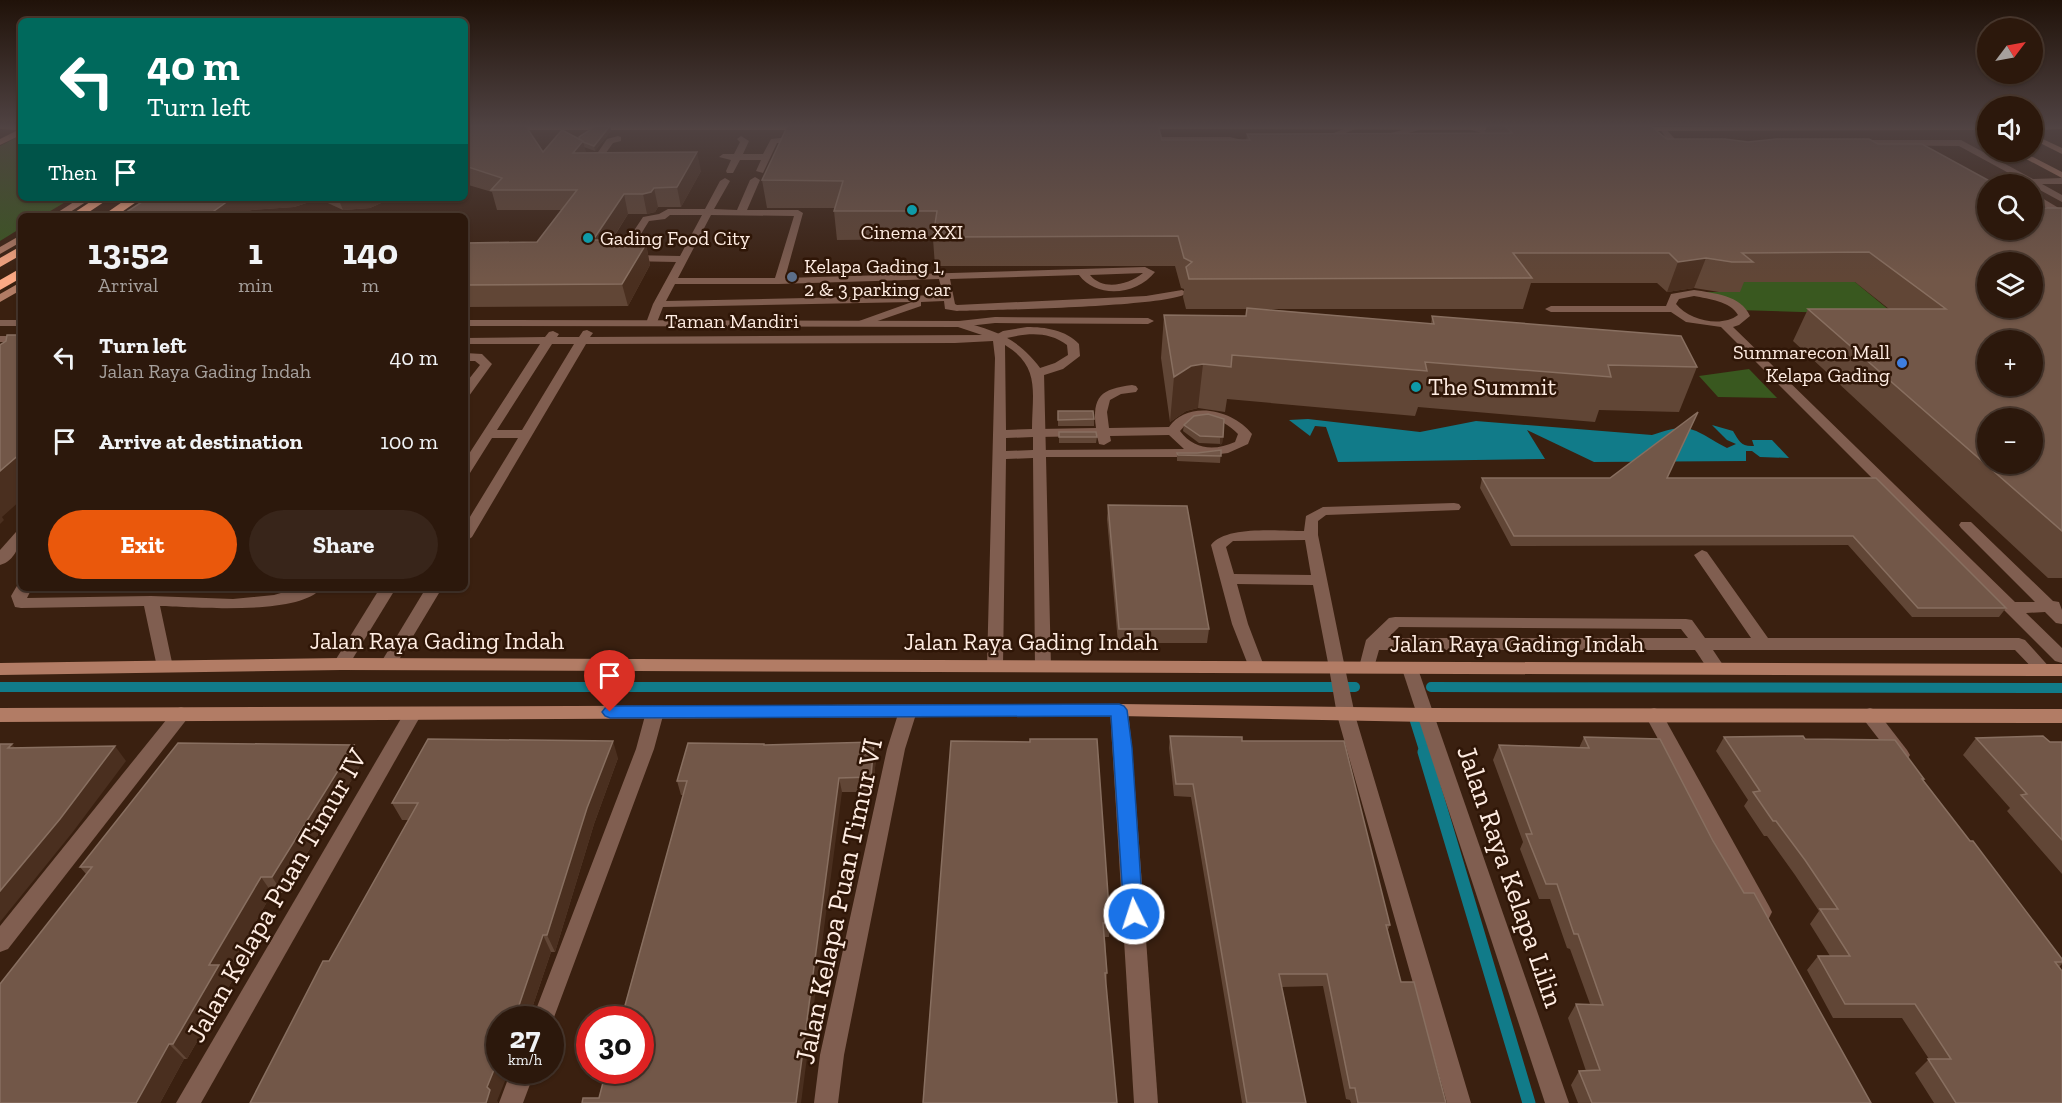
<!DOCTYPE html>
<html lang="en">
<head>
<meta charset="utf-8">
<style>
  :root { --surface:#2c180c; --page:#38251a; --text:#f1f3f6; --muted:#a6a09d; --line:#48372d; --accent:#ea580c }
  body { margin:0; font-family:"Zilla Slab",serif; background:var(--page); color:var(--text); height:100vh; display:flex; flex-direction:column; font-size:22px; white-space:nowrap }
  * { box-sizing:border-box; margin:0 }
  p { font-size:20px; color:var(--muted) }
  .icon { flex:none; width:33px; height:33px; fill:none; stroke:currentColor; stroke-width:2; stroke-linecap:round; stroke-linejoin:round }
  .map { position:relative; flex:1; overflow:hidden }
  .side { position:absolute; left:18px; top:213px; width:450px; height:378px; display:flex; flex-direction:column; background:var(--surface); border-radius:9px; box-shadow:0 2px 4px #0004,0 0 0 2px var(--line) }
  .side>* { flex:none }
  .top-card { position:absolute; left:18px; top:18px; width:450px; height:183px; border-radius:9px; box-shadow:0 2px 4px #0004,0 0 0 2px var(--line); background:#00695c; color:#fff; overflow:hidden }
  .needle { width:39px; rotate:58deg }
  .tools { position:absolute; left:1977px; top:18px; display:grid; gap:12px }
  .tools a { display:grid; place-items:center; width:66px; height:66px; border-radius:50%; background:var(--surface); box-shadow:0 2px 4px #0004,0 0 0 2px var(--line); font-size:30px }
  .speed { position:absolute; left:486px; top:1006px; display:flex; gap:12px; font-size:30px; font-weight:700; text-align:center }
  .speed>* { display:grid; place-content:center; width:78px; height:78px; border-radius:50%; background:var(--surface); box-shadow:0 2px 4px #0004,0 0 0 2px var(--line); line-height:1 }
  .speed small { font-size:15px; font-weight:400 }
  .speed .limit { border:9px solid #d22; background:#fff; color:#111 }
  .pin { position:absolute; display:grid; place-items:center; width:51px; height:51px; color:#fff; margin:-62px -26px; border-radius:50% 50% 50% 0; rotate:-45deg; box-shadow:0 0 6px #0007 }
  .pin .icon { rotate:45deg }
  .me { position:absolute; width:66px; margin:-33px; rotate:356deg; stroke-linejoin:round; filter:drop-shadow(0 0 4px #0008) }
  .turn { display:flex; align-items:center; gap:21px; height:126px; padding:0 30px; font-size:27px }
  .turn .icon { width:78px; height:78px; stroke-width:2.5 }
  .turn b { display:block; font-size:42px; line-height:51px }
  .then { display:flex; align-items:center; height:57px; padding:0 30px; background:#0003; gap:12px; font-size:22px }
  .eta { display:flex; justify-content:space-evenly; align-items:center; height:102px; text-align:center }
  .eta b { font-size:36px; font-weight:700; line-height:42px }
  .button { display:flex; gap:12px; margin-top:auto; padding:12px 30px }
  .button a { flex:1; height:69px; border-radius:36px; background:var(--accent); color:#fff; font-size:24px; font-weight:700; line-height:69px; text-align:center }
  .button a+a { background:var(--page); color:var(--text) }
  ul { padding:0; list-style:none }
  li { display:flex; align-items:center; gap:18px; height:84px; padding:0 30px }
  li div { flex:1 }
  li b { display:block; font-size:22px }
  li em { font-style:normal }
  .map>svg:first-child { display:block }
</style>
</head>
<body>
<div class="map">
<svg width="2062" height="1103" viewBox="0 0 2062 1103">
  <rect width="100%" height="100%" fill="#3a2010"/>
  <g fill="#39581f">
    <path d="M21,135V198H72L42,216H21V228L0,241V146Z"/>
    <path d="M1729,282H1855L1895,315L1738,310L1706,292H1739Z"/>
    <path d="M1749,369L1777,398L1718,397L1699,376Z"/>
  </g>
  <path fill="#117b89" d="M1308,419L1420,432L1476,421L1652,435C1691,421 1692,429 1727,448L1736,444L1727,440L1712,425L1733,431C1739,441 1741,447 1754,446L1752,440H1772L1789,458L1760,457L1752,451H1746V461L1594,462L1527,430L1545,459L1338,462L1326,427L1315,426L1310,436L1289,420Z"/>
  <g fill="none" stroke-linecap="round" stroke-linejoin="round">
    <g stroke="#117b89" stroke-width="10">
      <path d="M0,687H1355"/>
      <path d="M1431,687L2062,688"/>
      <path d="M1414,718L1425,753"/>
    </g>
    <path stroke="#117b89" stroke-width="13" d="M1424,752L1529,1103"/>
    <g fill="#805e50" fill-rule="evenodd">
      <path d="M1351,126L1358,128L1326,141L1319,139Z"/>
      <path d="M1417,126H1420V130L1376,141L1372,138Z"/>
      <path d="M1471,126L1507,137L1503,139L1471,130Z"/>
      <path d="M1664,127L1675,139H1690L1694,142L1690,145L1670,144L1660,129Z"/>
      <path d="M618,136L621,137V141L613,143L601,160H595L594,158L607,139Z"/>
      <path d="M741,136L749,141L743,154H763L771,139L800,136L804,139L800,142L777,143L763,173L756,171L761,160H740L733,173H727L726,171L731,160L719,157L723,154H734L740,142L737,139Z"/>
      <path d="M1142,137H1230L1254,143L1250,146L1230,143L1139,142V138Z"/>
      <path d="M1855,140H1961L2033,179L2062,178V184H2042L2062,195V202L1959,146L1852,145V141Z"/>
      <path d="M725,178L730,181L714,209L737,210L750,180L755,177L760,180L747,210H798L803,213L785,278L1145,267L1155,272C1137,295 1097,299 1079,275L950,279L955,304L957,305L1146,296L1182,290L1187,293C1170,307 991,310 957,311L945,309L944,301L921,302V306L863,326L859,325V321L912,302L663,307L656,325H648L646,323L653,304L676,262L627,261L617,256L643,217L659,214L668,209H705L720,181ZM670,215H702L680,256L628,255L649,221L665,219ZM711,215L794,216L775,278H678ZM1143,273C1128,285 1103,291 1090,275ZM939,279L943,295L666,301L675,284H779Z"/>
      <path d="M2032,192L2062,210V217L2032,199Z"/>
      <path d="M1694,290C1713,293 1741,295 1750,316L1739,325L1733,327L2015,602H2035L1961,528L1959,525L1961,522H1971L2053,601L2059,602L2062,610V624L2056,623L2045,612L2026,613L2062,648V663L2055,661L1721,327L1686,322L1671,312H1551L1545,309L1551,306H1666L1671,294ZM1694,296C1709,299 1730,301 1738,315C1721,328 1689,320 1676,304L1679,299Z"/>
      <path d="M995,317L1148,318L1154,321L1148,324L995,323L959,327L953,324L959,321Z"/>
      <path d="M1027,327C1045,327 1066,330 1079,344L1080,356L1063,369L1038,377L1034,376V370L1055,363L1068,355L1067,345C1046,329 1022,334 998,340L992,337L1003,331Z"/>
      <path d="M465,353L482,354L492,364L469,396L465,397V384L480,365L475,361H465Z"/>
      <path d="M1132,385L1136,386L1138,389L1136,392L1121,394L1110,400L1107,412L1109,428L1169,427C1188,399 1234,410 1252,434L1248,444L1228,453L1196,457H1035L1033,454L1035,451L1040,450L1184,449L1169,435L1110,436L1111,441L1104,445L1099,444L1097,436L1038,437L1031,433L1038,429L1096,428C1092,396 1101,389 1132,385ZM1202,418C1216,417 1229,424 1238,434L1235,442C1215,451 1194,450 1180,431L1188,422Z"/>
      <path d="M1454,503L1459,504L1461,507L1459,510L1326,515L1318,521V535L1345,668L1343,672H1331L1329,668L1313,585L1237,584L1248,624L1264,666L1262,670H1250L1232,624L1211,545C1226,525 1279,531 1304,531L1306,516L1323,507ZM1305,540L1311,575L1234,574L1226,547L1233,541Z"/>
      <path d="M21,530C21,544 15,561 0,565V550L16,532Z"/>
      <path d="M1702,550L1707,552L1768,638H2019L2025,640L2052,670L2050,674H2038L2015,650H1713L1725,668L1723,672C1708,676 1703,660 1695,650H1379L1373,671H1361L1359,667L1366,640L1389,618L1395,617L1686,619L1692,620L1705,638H1751L1694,555ZM1399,627L1681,629L1688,638H1388Z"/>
      <path d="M18,584H21V588H32L27,598L151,596L233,599L274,595L298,588H321C301,616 193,607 160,606L173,667L171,671H159L157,667L144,606L21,608L15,607L11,596Z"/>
    </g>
    <g fill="#805e50" fill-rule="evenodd">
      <rect x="0" y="320" width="21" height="6"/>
      <path d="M465,320L959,321C998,331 1020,339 1044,373L1051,667L1049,671H1037L1035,667L1033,458L1006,459L1003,666L1001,670H989L987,666L995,358L993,341L955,343L586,344L472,537L465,542V525L518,438H492L470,473L465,474V460L540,344H465V338L545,337L549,332L553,331L559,334L557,337H579L583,331L587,330L593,333L590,337L982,335L958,327L465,326ZM552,344H574L522,430H497ZM1005,345C1041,367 1032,393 1032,429L1006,430ZM1033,437V450L1006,451V438Z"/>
      <rect x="0" y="336" width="21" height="6"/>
      <path d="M380,588H396L347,668H335L333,664Z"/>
      <path d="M426,588H442L394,668H382L380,664Z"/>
      <path d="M1337,662L1343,664L1345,668L1355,715L1471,1103H1447L1337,715L1329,668L1331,664Z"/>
      <path d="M1410,663L1416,665L1418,669L1569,1103H1545L1402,669L1404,665Z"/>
      <path d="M1119,704L1125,705L1128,710L1132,748L1158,1103H1134L1110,710L1113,705Z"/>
      <path d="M908,705L914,706L917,711L905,749L844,1055L838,1103H814L820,1055L887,749L899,711L902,706Z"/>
      <path d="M655,706L661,707L664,712L654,749L550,1028V1020H532L636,749L646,712L649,707Z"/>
      <path d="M181,707L187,709L190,714L187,719L8,949L0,952V926L175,709Z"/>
      <path d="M412,708L418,710L421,715L201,1103H176L406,710Z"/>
      <path d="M1654,708L1660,710L1769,906L1772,912L1769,918L1762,921L1755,918L1645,715L1648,710Z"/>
      <path d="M1870,708L1876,710L1907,750L1910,755L1907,760L1901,762L1895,760L1864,720L1861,715L1864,710Z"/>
      <path d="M511,1071H535L523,1103H499Z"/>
    </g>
    <g fill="#b27c65" fill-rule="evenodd">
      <path d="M0,125L21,126V135L0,145V139L18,130L0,129Z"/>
      <path d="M986,125H1049L1045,127L983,129L982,127Z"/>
      <path d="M1136,125L1505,126L1509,128L1505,130L1139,129L1135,127Z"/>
      <path d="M2062,125V129L2032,130V126Z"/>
      <path d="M509,126H806L810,128L806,130H506V126Z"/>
      <path d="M1988,126V130L1637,131L1633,129L1637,127Z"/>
      <path d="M2032,134L2062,148V154L2032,139Z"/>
      <path d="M2013,152H2023L2062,172V178Z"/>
      <path d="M80,198H92L64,216H52Z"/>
      <path d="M21,235V242L0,254V247Z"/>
      <path d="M21,282V290L0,302V294Z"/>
      <path d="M341,658L2062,664V676L341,670L0,675V663Z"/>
      <path d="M1119,704L1427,708L2062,709V723L1427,722L1119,716L0,722V708Z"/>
    </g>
    <g fill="#fca984" fill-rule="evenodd">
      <path d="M96,198H110L83,216H69Z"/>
      <path d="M128,198H142L116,216H102Z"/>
      <path d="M21,246V255L0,267V258Z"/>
      <path d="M21,268V278L0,290V280Z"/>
    </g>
  </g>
  <g fill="#614636">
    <path d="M465,125L543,152L610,126L611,131L595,151L584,147L586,153L701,171L681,207H658L655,212L647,214H628L612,240L646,244L650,265L628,306L465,307V243L537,242L562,210H497L492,192L465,184Z"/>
    <path d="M1487,125H1649L1667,139L1748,142L1878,144L2037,208H2062V578H2048L1793,341L1808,309H1889L1855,282H1744L1740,292H1719L1694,288L1667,292L1657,283H1531L1523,309H1264L1431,324L1432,316L1697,367L1679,412L1599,410L1595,422L1418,407L1415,416L1227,399L1225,412L1198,408L1186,411L1170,422L1161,358L1164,315L1246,316L1247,309H1186L1183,297L1184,289L1181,288L1175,266H935L933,239L837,240L834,211L835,208H767L762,180L890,126L1162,140H1246L1247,134L1485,133Z"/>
    <path d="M148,198H392L370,208L343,210L319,199L294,207L252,210Z"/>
    <path d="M1058,411L1094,419V426H1058Z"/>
    <path d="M1224,419L1222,444L1199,443L1183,431L1184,425Z"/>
    <path d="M1059,432L1097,437L1096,443H1059Z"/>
    <path d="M1221,450L1220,463L1177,461V453H1197Z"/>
    <path d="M1482,478H1876L2006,608L1999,617H1912L1848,545L1511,546L1480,488Z"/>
    <path d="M1108,505L1209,629L1207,643H1118L1107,519Z"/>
    <path d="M1170,736L1242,741L1390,925L1387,932L1401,982L1446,1103H1351L1350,1100L1346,1099L1323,986L1282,987L1306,1103H1242L1191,797L1174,796L1169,748Z"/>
    <path d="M1584,737L1713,841L1744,893L1871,1103H1578L1571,1085L1579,1071H1586L1568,1018L1576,1004H1590L1570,949L1567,948L1550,899H1539L1520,849L1523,842L1493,760L1499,745L1579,748Z"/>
    <path d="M1724,737L1805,739L1924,779L1923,780L2062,959V964L2059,967L2062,1103H1934L1915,1073L1929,1059L1902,1018H1833L1807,970L1818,956H1830L1810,924L1819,911L1795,875L1767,836H1764L1744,806L1748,800L1716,751Z"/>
    <path d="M1976,738L2050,742H2062V874L2007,811L2010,808L1963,755Z"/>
    <path d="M1030,742L1110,923L1109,937H1105L1107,973L1106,986Z"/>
    <path d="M764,744V745L876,756L873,792H842L599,1098L683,795H681L677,781Z"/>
    <path d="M354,745L363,761L283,893H272L226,974L232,981L187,1059H184L160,1103L86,874L80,867Z"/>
    <path d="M618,758L594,824L555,952H551L528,1020H500L497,1101L498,1103H250L409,820H402L392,803Z"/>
  </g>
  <g fill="#4a2f1f">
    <path d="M610,126L611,131L595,151L594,146Z"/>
    <path d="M583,141L588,160L573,153Z"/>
    <path d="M697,152L701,171L681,207L677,187Z"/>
    <path d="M654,188L658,207L655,212L647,214L643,194Z"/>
    <path d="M624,194L628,214L598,261L593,240Z"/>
    <path d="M232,198H318L319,199L294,207L252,210L244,216H207Z"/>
    <path d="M338,198H392L370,208L343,210Z"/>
    <path d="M646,244L650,265L628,306L622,284Z"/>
    <path d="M1706,258L1694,288L1667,292L1678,262Z"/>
    <path d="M1203,364L1198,408L1186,411L1170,422L1174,377L1191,366Z"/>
    <path d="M1223,437L1222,444L1220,445V438Z"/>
    <path d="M21,453V500L2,517L4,520L0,524V471Z"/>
    <path d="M613,741L618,758L594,824L555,952L547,935L587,808Z"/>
    <path d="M874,742L876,756L873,792L871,777Z"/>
    <path d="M12,744L24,758L8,748Z"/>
    <path d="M354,745L363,761L283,893L272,877Z"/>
    <path d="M115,746L126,761L72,833L0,922V891Z"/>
    <path d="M839,778L842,792L801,1103H796Z"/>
    <path d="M261,877L272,893L226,974L232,981L187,1059L173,1044L209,965Z"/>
    <path d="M543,935L551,952L528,1020H514Z"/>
    <path d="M169,1044L184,1059L160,1103H136Z"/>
    <path d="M500,1055V1071H509L497,1101L498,1103H486L487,1087Z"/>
  </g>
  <g fill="#725748" stroke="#886f60" stroke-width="1.5" fill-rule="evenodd">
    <path d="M465,125H525L543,152L562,130L583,141L573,153L697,152L677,187L654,188L651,192L643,194H624L593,240H616L646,244L622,284L465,285V243L537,242L577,190H491L502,178L465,166Z"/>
    <path d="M788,125H889V126L1158,125L1162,140H1250L1247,134L1512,133L1504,125H1649L1667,139H1725L1748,142L1776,139H1869L1878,144H1922L1995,184H1988V230H2032V205L2037,208H2062V531L1808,309H1946L1869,252L1742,253L1753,262H1732L1706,258L1678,262L1669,253H1513L1532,278L1189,279L1186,267L1192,262L1184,258L1178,236L933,237L937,211H834L843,181L762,180ZM1988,262H2032V308H1988ZM1988,340H2032V386H1988ZM1988,418H2032V464H1988Z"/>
    <path d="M596,126H610L594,146L583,142V141L579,139V137Z"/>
    <path d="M148,198H232L207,216H120Z"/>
    <path d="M1247,308L1434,324L1432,316L1681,336L1697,367L1608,365L1611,377L1425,362L1427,371L1232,355L1231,367L1203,364L1191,366L1174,377L1164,315L1246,316Z"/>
    <path d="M7,335H21V453L0,471V345L6,341Z"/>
    <path d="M1058,411H1093L1094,419L1058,420Z"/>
    <path d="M1698,412L1667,478H1876L2006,608H1918L1853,536H1514L1482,478H1610Z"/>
    <path d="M1208,414L1224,419L1223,437L1200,436L1184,425L1194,416Z"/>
    <path d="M1059,432H1096L1097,437H1059Z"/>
    <path d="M1221,450V456L1178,455L1177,453H1197Z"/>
    <path d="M1108,505L1187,506L1209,629H1119Z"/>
    <path d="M1170,736L1242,737V741H1344L1390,925H1386L1401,982H1414L1446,1103H1358L1355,1088H1350L1327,974H1279L1306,1103H1247L1193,784H1176Z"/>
    <path d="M1803,736L1805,739L1895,740L1924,779H1922L1970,841H1973L2062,959V962H2055L2062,971V1103H1956L1928,1059H1951L1915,1004H1845L1818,956H1850L1820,909H1838L1805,860L1776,821H1773L1753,792L1760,791L1724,737Z"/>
    <path d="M2043,736L2050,742H2062V840L2021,795L2027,794L1976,738Z"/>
    <path d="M1584,737L1660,739L1713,841L1744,893H1754L1871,1103H1592L1579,1071L1600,1070L1576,1004L1603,1005L1578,934H1574L1557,884H1546L1526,834H1532L1499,745L1589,748Z"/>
    <path d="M428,739L613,741L587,808L547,935H543L514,1020H500V1055L487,1087L490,1090L486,1103H250L323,961H329L418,803H392Z"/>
    <path d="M1030,739H1097L1110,923H1103L1107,973H1105L1117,1103H923L951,741L1030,742Z"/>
    <path d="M874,742L871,777L839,778L796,1103H582L583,1098H599L606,1071H640V1020H621L687,781H677L688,743L764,744V745Z"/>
    <path d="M178,743L354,745L272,877H261L209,965H219L173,1044H169L136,1103H0V984L92,867H80Z"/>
    <path d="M0,744H12L8,748L115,746L60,819L0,891Z"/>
  </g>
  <linearGradient id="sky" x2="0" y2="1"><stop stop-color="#201209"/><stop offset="0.45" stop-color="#4f4242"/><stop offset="1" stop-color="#4f4242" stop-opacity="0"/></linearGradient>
  <rect width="2062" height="279" fill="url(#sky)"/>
  <path fill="#1a73e8" stroke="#114b97" stroke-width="1.5" d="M1119,704L1124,706L1127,710L1132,748L1143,914L1141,920L1134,922L1127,920L1124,914L1111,716L610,718L605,716L602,712L605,708L610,706Z"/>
  <g fill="#0f9aa8" stroke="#2f1607" stroke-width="2">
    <circle cx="912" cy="210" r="6"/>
    <circle cx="588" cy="238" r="6"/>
    <circle cx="1416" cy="387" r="6"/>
  </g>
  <circle fill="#5c6f8a" stroke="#2f1607" stroke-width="2" cx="792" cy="277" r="6"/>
  <circle fill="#3f7fe0" stroke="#2f1607" stroke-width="2" cx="1902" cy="363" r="6"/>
  <g text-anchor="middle" stroke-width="5" stroke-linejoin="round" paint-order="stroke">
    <g font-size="20" fill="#feece2" stroke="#2f1607" text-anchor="start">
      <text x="912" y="239" text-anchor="middle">Cinema XXI</text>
      <text x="600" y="245">Gading Food City</text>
      <text x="804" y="273">Kelapa Gading 1,<tspan x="804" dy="23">2 &amp; 3 parking car</tspan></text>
      <text x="1890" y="359" text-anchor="end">Summarecon Mall<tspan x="1890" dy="23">Kelapa Gading</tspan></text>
    </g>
    <g font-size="20" fill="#feece2" stroke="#2f1607">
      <text x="732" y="328">Taman Mandiri</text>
    </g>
    <g font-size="24" fill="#feece2" stroke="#2f1607" text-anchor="start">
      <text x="1428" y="395">The Summit</text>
    </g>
    <g font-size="24" fill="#feece2" stroke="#2f1607">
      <text x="437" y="649">Jalan Raya Gading Indah</text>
      <text x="1031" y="650">Jalan Raya Gading Indah</text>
      <text x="1517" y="652">Jalan Raya Gading Indah</text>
    </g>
    <g font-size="28" fill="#feece2" stroke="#2f1607">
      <text transform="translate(1511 876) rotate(71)" y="10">Jalan Raya Kelapa Lilin</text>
      <text transform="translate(276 895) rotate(-60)" y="10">Jalan Kelapa Puan Timur IV</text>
      <text transform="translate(838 901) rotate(-78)" y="10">Jalan Kelapa Puan Timur VI</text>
    </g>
  </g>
</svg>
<div class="tools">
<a><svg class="needle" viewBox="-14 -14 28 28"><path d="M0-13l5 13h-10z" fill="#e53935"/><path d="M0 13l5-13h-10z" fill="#a6a09d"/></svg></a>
<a><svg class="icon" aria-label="sound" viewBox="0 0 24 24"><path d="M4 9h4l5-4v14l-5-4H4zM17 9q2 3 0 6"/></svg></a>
<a><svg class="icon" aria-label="search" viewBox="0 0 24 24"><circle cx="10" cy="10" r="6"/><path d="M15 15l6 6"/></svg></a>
<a><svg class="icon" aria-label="layers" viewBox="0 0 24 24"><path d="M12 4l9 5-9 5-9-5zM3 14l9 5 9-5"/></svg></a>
<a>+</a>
<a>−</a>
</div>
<div class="speed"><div>27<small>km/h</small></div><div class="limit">30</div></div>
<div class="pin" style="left:610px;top:712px;background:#d93025"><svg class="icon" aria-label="arrive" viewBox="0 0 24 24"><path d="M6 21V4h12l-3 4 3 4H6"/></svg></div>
<svg class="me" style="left:1134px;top:914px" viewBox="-20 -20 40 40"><circle r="17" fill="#1a73e8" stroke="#fff" stroke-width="3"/><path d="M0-11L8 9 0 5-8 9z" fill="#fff"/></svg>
<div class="top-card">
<div class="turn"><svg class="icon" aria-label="left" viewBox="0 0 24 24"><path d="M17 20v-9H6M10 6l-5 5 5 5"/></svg><div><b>40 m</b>Turn left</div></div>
<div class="then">Then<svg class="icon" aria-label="arrive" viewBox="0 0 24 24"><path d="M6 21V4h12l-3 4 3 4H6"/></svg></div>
</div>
<section class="side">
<div class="eta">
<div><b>13:52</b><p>Arrival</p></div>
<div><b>1</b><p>min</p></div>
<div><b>140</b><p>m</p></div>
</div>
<ul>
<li><svg class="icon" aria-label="left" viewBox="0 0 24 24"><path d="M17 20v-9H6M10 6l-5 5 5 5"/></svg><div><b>Turn left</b><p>Jalan Raya Gading Indah</p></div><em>40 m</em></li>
<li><svg class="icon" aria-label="arrive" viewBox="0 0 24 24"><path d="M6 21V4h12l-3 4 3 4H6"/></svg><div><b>Arrive at destination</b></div><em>100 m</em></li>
</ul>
<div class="button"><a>Exit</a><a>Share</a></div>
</section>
</div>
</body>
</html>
